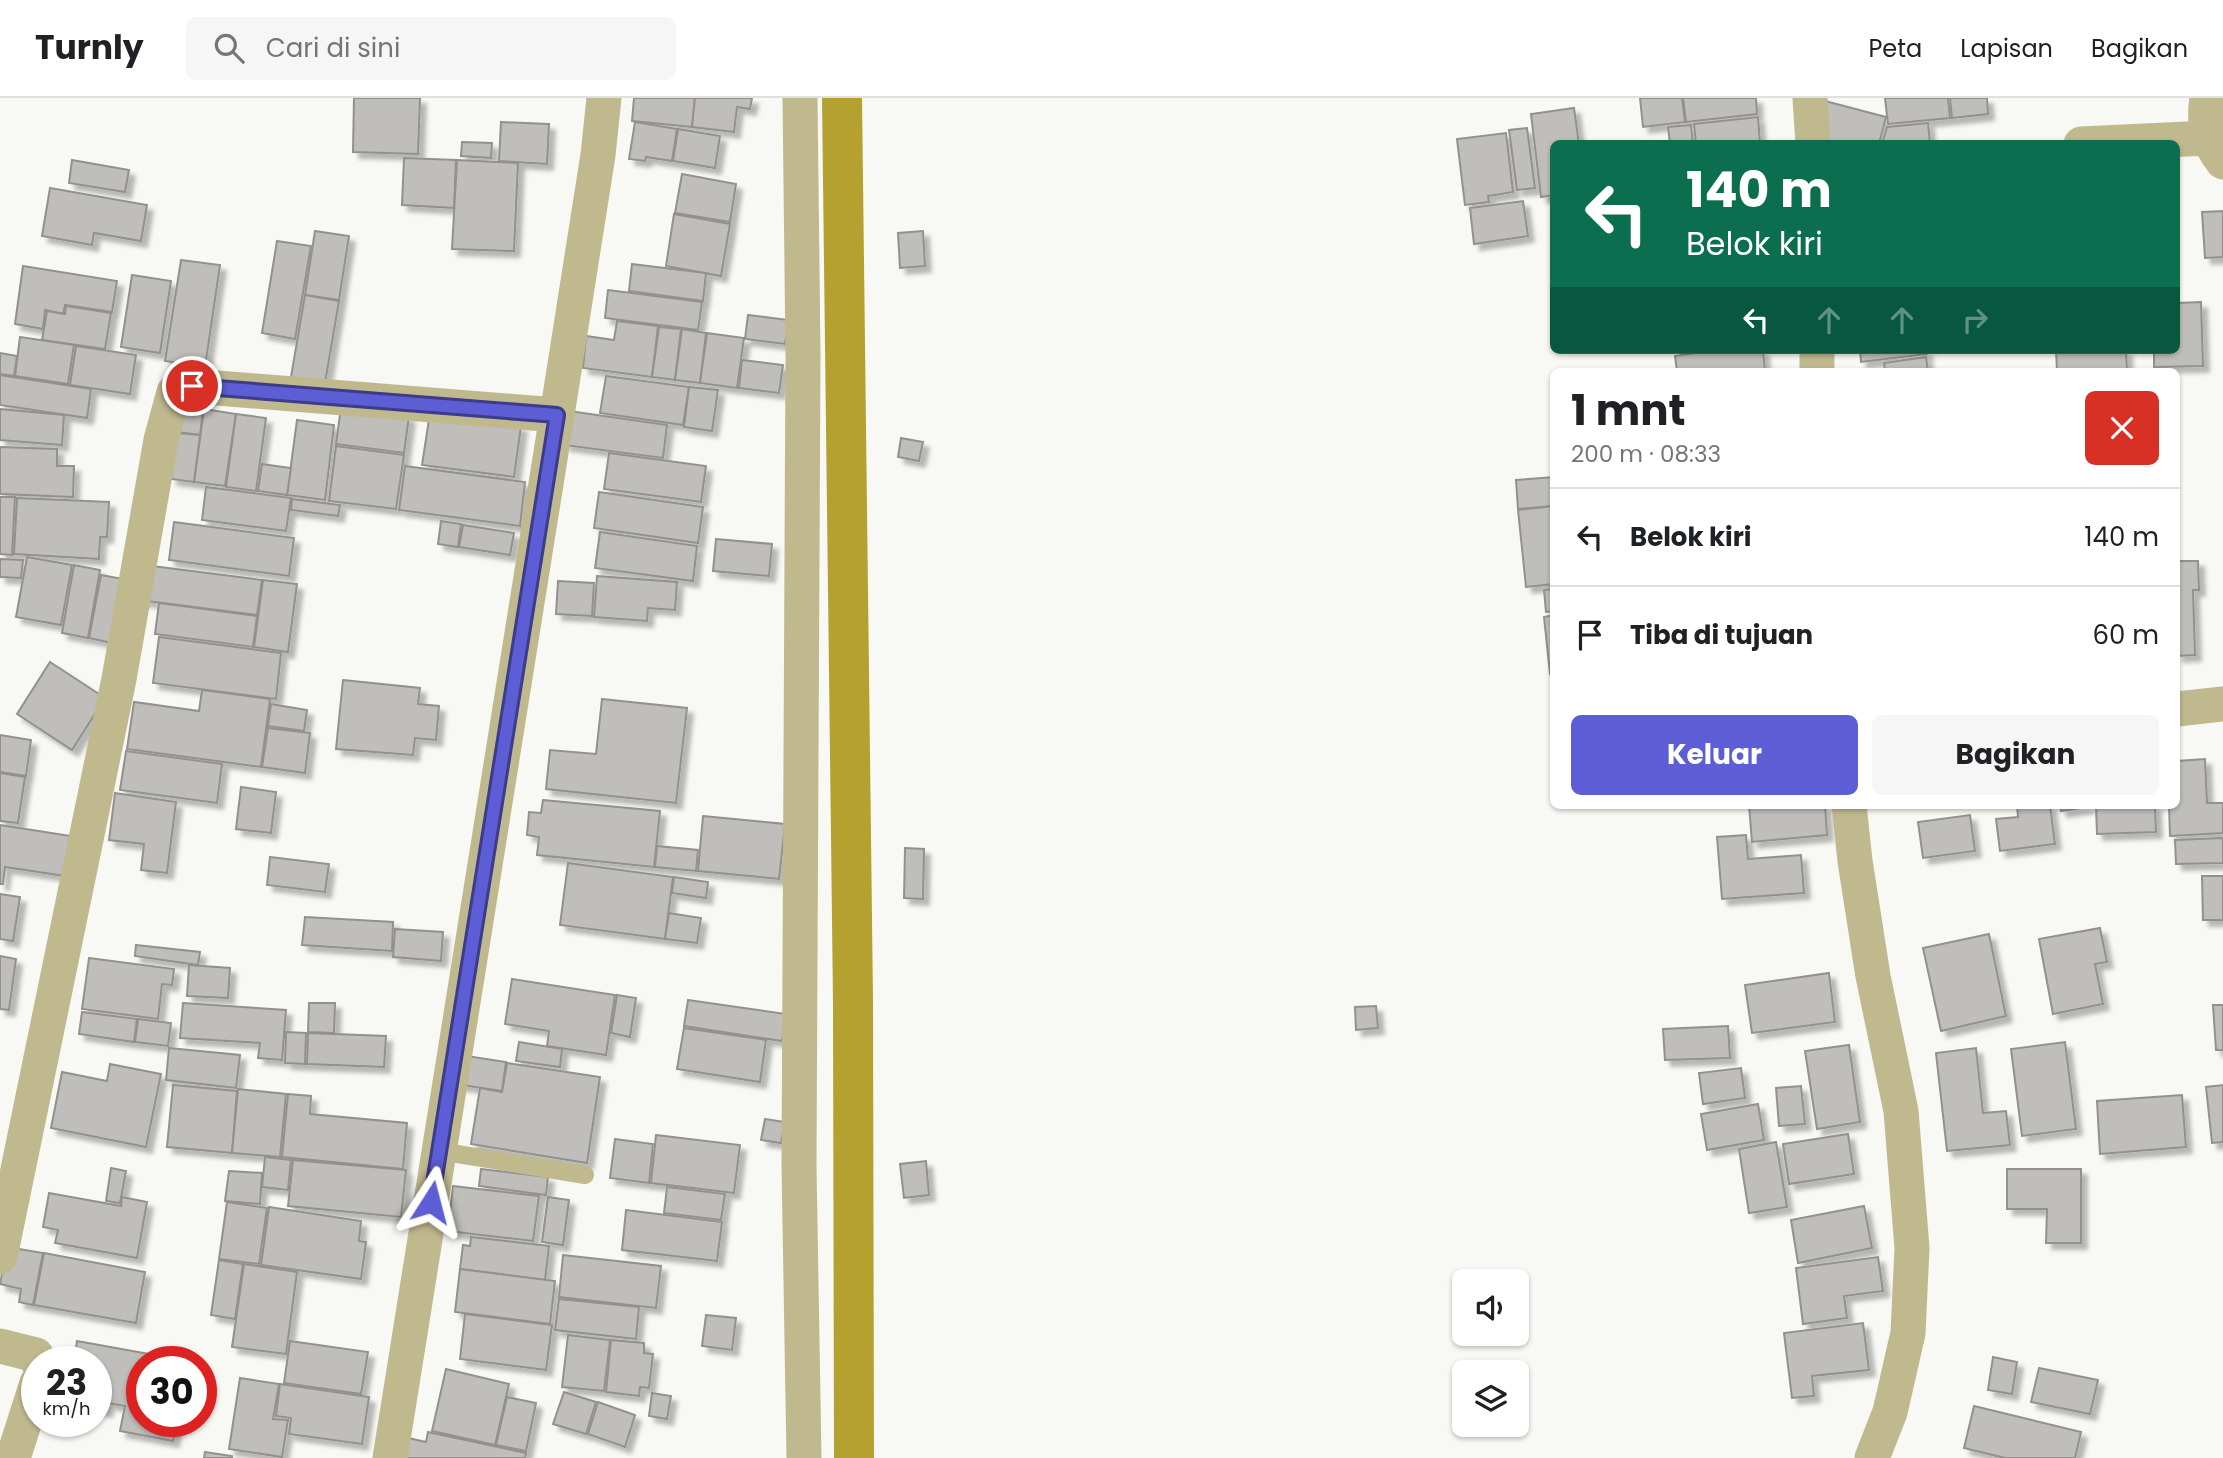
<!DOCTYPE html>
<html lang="id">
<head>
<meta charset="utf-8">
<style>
  :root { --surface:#fff; --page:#f6f6f6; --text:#202124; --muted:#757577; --line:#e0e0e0; --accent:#5d5dd5 }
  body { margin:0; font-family:Poppins,sans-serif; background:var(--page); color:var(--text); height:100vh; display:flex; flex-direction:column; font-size:26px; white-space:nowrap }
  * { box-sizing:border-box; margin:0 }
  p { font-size:23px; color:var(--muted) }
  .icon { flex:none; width:38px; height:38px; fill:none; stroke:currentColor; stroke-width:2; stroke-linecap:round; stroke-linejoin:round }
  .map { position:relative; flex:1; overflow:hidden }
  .side { position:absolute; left:1550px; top:270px; width:630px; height:441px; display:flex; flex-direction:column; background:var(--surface); border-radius:10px; box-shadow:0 2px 5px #0004 }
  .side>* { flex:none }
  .guide { position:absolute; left:1550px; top:42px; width:630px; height:214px; border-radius:10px; box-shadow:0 2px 5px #0004; background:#0b6e4f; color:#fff; overflow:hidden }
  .fabs { position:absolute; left:1452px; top:1171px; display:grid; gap:14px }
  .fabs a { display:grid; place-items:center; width:77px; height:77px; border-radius:10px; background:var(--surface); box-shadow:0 2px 5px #0004; font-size:35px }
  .speed { position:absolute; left:21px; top:1248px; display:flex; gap:14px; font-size:35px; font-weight:700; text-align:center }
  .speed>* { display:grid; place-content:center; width:91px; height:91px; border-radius:50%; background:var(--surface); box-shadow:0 2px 5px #0004; line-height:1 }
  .speed small { font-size:18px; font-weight:400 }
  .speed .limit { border:10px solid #d22; background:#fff; color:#111 }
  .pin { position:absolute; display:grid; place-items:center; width:60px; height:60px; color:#fff; margin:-30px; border:4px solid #fff; border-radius:50%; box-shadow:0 2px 7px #0007 }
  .me { position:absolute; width:77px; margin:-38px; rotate:9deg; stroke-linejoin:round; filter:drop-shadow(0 0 5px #0008) }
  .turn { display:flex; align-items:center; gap:24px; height:147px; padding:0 21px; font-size:32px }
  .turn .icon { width:91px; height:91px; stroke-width:2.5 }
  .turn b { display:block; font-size:49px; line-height:60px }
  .lanes { display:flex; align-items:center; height:66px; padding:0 21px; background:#0003; justify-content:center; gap:35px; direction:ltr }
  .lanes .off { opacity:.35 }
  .round { display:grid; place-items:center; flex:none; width:74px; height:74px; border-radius:10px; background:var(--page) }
  .summary { display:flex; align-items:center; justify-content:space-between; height:119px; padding:0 21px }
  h1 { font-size:42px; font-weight:700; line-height:52px }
  .primary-button { display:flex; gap:14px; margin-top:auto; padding:14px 21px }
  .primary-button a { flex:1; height:80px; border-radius:10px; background:var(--accent); color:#fff; font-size:28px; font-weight:700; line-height:80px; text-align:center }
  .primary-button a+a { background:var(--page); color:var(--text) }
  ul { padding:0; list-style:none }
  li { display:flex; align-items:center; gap:21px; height:98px; padding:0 21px; border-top:2px solid var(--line) }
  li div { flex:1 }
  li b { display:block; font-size:26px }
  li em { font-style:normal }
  header { display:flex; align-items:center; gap:42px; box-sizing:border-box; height:98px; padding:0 35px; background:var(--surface); border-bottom:2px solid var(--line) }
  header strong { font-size:33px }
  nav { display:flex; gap:38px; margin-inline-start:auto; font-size:24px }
  .search { width:490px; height:63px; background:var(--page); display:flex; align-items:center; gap:18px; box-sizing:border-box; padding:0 24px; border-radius:10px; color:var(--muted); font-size:26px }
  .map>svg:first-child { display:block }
</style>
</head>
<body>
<header>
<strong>Turnly</strong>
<div class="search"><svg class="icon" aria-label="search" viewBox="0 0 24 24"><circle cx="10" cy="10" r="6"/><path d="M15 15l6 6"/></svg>Cari di sini</div>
<nav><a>Peta</a><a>Lapisan</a><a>Bagikan</a></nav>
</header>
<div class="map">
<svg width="2223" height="1360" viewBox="0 0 2223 1360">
  <defs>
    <filter id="shadow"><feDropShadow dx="6" dy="6" stdDeviation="2" flood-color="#0004"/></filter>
  </defs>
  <rect width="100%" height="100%" fill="#f8f8f4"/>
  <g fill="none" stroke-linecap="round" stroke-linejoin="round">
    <path stroke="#b5a130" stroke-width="40" d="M842,0L853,903L854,1360"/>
  </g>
  <g fill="#bfbebb" stroke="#92918e" stroke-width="2" filter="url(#shadow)">
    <path d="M354,0H420L418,56L353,54Z"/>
    <path d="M634,0H695L692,29L632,23Z"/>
    <path d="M695,0H752L750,11L737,9L734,34L692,29Z"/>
    <path d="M1640,0H1682L1685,24L1643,29Z"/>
    <path d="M1683,0H1756L1757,16L1686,24Z"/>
    <path d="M1885,0H1948L1950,20L1888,26Z"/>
    <path d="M1950,0H1987L1988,16L1952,20Z"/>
    <path d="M1825,3L1886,19L1879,46H1828Z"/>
    <path d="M1574,10L1579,46H1554V97L1541,99L1531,16Z"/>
    <path d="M1758,19L1760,46H1696L1694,26Z"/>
    <path d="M501,24L549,26L547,66L499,63Z"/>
    <path d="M635,24L677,31L672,63L646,59L645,63L629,61Z"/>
    <path d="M1928,25L1930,46H1882L1887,29Z"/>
    <path d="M1691,27L1693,46H1670L1668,29Z"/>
    <path d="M1527,30L1535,90L1517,92L1509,32Z"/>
    <path d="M678,31L720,38L715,70L673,63Z"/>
    <path d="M1506,35L1513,94L1488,98L1489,104L1465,107L1457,41Z"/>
    <path d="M462,44L492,45L491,60L461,58Z"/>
    <path d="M404,60L456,62L454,110L402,107Z"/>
    <path d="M72,62L129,72L125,94L69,85Z"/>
    <path d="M457,62L518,65L514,153L452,151Z"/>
    <path d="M682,76L736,86L730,124L675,115Z"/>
    <path d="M50,90L147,107L141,143L94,135L92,147L42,138Z"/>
    <path d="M1523,103L1528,138L1474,146L1470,110Z"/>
    <path d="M2223,113V159L2205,160L2202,114Z"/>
    <path d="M674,116L730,126L721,178L666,168Z"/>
    <path d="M315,133L349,138L339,202L305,197Z"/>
    <path d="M923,133L925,168L900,170L898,135Z"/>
    <path d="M277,143L311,148L295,241L262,235Z"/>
    <path d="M181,162L220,167L205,269L165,263Z"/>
    <path d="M632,166L706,175L703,203L629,193Z"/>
    <path d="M23,168L117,183L112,214L65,207L63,216L45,212L43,231L15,226Z"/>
    <path d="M132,177L171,183L160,255L121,249Z"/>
    <path d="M608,192L702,204L698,232L605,220Z"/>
    <path d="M305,197L339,203L325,285L291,279Z"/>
    <path d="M2201,204L2203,268L2154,269V252H2177V205Z"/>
    <path d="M66,208L111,215L105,251L42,242L47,213L65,216Z"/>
    <path d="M748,217L789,222L785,246L745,241Z"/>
    <path d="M617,223L658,228L652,279L583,270L586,238L614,242Z"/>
    <path d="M659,229L681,231L675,282L652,279Z"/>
    <path d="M682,231L706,235L700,285L675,282Z"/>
    <path d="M707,235L744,240L737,290L700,285Z"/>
    <path d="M20,239L74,247L68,286L15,278Z"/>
    <path d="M76,248L136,257L130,296L70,287Z"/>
    <path d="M1716,252H1763L1765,273H1677L1675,258Z"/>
    <path d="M1860,252H1926L1927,256L1861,264Z"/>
    <path d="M2056,252H2126L2127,273H2057Z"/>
    <path d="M0,255L17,258L14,278L0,276Z"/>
    <path d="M1926,259L1928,273H1885L1884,265Z"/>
    <path d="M742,262L783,267L779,295L739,290Z"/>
    <path d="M0,277L91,291L87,320L0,307Z"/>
    <path d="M606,278L689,289L683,327L600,315Z"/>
    <path d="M689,289L718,292L712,333L684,329Z"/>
    <path d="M341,309L409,318L404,355L336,346Z"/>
    <path d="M180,310L203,313L200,337L177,334Z"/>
    <path d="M0,311L64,317L62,347L0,342Z"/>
    <path d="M204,311L236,316L225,388L194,384Z"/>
    <path d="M569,313L667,327L663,360L564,347Z"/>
    <path d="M430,315L521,328L514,379L422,367Z"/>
    <path d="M236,316L266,320L256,393L226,389Z"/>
    <path d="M297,322L334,327L325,402L287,397Z"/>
    <path d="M177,335L200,337L194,384L171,381Z"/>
    <path d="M901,340L923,344L919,363L898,359Z"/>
    <path d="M336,348L404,357L396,411L329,403Z"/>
    <path d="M0,349L57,351V368H74L73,399L0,396Z"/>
    <path d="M609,355L706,368L701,404L604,391Z"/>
    <path d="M262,366L291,370L287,397L258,393Z"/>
    <path d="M405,368L525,384L520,428L399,412Z"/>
    <path d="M1554,379V408L1518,411L1516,382Z"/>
    <path d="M206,389L291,400L286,433L202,422Z"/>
    <path d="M599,394L703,409L698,445L594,430Z"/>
    <path d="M0,399H15L12,457L0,456Z"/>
    <path d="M17,400L109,404L107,439H100L99,461L14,456Z"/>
    <path d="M292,401L340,407L338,418L291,412Z"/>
    <path d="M1554,408V486L1526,489L1518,412Z"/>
    <path d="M441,423L461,426L458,449L438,446Z"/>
    <path d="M174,424L294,440L289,478L169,462Z"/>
    <path d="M463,427L514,435L510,457L459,449Z"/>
    <path d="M600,434L697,448L693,483L595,470Z"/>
    <path d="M716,441L772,446L769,478L713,473Z"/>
    <path d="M27,459L72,467L61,527L16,519Z"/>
    <path d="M0,461L23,462L21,480L0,479Z"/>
    <path d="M2177,463H2198L2199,492H2193L2195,557L2177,558Z"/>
    <path d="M74,467L100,472L88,540L62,535Z"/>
    <path d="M144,467L262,482L257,517L139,502Z"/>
    <path d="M101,477L123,481L112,545L89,540Z"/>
    <path d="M597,478L677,484L675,512L648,510L647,523L594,519Z"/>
    <path d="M263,482L297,486L288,554L254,549Z"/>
    <path d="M558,483L594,485L592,518L556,516Z"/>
    <path d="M1554,491V513L1546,514L1544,492Z"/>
    <path d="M159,505L257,518L253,549L155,536Z"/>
    <path d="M1554,517V575L1550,576L1544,519Z"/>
    <path d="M159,539L281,555L276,601L153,585Z"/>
    <path d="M50,564L105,600L72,652L17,616Z"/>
    <path d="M343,582L420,590L418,606L439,608L436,642L415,640L413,657L336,651Z"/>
    <path d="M202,592L270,601L261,669L127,651L134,604L199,613Z"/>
    <path d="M602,601L687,610L676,705L546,691L550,652L596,656Z"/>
    <path d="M271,606L307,612L304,633L268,628Z"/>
    <path d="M268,630L310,635L305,675L262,669Z"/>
    <path d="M0,637L31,642L26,678L0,674Z"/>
    <path d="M126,653L222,666L217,705L120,692Z"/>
    <path d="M2205,661L2207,705H2223V735L2170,738L2169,707H2177V663Z"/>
    <path d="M0,675L25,679L18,725L0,723Z"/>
    <path d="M241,689L276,694L271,735L236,731Z"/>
    <path d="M115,695L176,704L167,775L141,772L144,746L109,742Z"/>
    <path d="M543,702L660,713L654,769L537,757L539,739L527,737L529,714L541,715Z"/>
    <path d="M1749,707H1825L1827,737L1752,744Z"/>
    <path d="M2017,707H2050L2055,746L2000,753L1996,721L2018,719Z"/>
    <path d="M2060,707H2088V709L2061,713Z"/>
    <path d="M2102,707H2155L2156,734L2097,736L2096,709Z"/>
    <path d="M1970,717L1975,753L1923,760L1918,724Z"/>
    <path d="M703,718L785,726L779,781L698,773Z"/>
    <path d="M0,727L71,738L65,778L5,769L3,786H0Z"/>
    <path d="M1746,737L1748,761L1801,757L1804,795L1722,801L1717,739Z"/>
    <path d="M2223,740V765L2176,766L2175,742Z"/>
    <path d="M657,748L698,752L696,773L655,769Z"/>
    <path d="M905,750L924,751L923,801L904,800Z"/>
    <path d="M270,759L329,766L325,794L267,787Z"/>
    <path d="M568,765L673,779L665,841L560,827Z"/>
    <path d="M2202,778H2223V822H2203Z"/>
    <path d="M674,779L708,784L706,800L672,795Z"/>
    <path d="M0,796L20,799L13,843L0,841Z"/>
    <path d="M669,815L701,820L697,845L665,841Z"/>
    <path d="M305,819L393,824L392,853L302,847Z"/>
    <path d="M2100,830L2107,864L2095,866L2103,906L2053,916L2039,841Z"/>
    <path d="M395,831L443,834L441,863L393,859Z"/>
    <path d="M1989,836L2006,918L1941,933L1923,850Z"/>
    <path d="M136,847L200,854L198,867L135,858Z"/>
    <path d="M0,858L16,861L9,912L0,911Z"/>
    <path d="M89,860L174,871L172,887L162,886L158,921L82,911Z"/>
    <path d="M189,867L230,870L228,900L187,898Z"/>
    <path d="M1829,875L1835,924L1752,935L1745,887Z"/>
    <path d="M512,881L615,897L606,957L547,948L549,933L505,926Z"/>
    <path d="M617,897L636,900L630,939L611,935Z"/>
    <path d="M688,902L786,916L782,943L684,928Z"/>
    <path d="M183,905L286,912L282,962L258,960L260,945L180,940Z"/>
    <path d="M309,905H335L334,935L308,934Z"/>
    <path d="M2213,907H2223V952H2216Z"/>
    <path d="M1376,908L1378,930L1356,932L1355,909Z"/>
    <path d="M82,914L137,921L134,944L79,936Z"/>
    <path d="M138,921L171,925L168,948L135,944Z"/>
    <path d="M1728,928L1730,960L1665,962L1663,931Z"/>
    <path d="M684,930L766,942L760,984L677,971Z"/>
    <path d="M286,934L306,935L305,966L285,965Z"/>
    <path d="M308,935L386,938L384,969L307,966Z"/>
    <path d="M519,944L562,951L560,969L516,963Z"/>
    <path d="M2065,944L2076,1031L2022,1038L2011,951Z"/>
    <path d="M1849,947L1860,1024L1817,1031L1805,953Z"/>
    <path d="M169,950L240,957L236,990L166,982Z"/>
    <path d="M1976,950L1983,1015L2006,1013L2010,1047L1947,1053L1936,955Z"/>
    <path d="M460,957L506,964L502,993L455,986Z"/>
    <path d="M507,965L600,979L587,1065L471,1046L480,990L502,994Z"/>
    <path d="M110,966L161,976L146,1049L51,1030L62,974L107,983Z"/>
    <path d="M1741,970L1745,1000L1703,1006L1699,975Z"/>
    <path d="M173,987L237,993L232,1055L167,1049Z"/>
    <path d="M2223,987V1044L2212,1045L2206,989Z"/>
    <path d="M1801,988L1805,1026L1779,1028L1776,990Z"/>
    <path d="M238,991L286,996L280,1059L232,1055Z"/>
    <path d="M288,996L311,998L310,1016L407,1025L403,1071L282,1059Z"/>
    <path d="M2182,997L2186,1049L2100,1056L2097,1003Z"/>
    <path d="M1758,1006L1764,1042L1707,1052L1701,1016Z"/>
    <path d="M765,1021L785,1024L781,1045L761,1042Z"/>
    <path d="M1848,1036L1854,1076L1789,1086L1783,1046Z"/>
    <path d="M656,1037L740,1047L734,1095L651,1085Z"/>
    <path d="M615,1041L653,1046L649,1085L610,1080Z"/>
    <path d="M1776,1044L1787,1109L1749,1115L1739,1051Z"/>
    <path d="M265,1059L291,1062L288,1092L262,1089Z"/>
    <path d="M293,1062L406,1072L401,1119L288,1108Z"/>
    <path d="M926,1063L929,1097L904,1100L900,1066Z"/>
    <path d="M111,1070L126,1073L120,1105L106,1103Z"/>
    <path d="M481,1071L548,1079L546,1097L479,1088Z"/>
    <path d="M2007,1071H2081V1145H2046L2047,1111H2007Z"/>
    <path d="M229,1073L262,1075L260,1106L225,1103Z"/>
    <path d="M453,1088L539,1098L533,1143L448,1133Z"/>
    <path d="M667,1089L725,1096L721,1122L664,1115Z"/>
    <path d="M49,1095L121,1108L122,1099L147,1104L137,1160L55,1145L58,1132L43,1129Z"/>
    <path d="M548,1099L569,1102L563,1147L542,1144Z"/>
    <path d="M227,1104L267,1110L259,1166L219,1161Z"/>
    <path d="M1864,1108L1872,1150L1798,1165L1791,1122Z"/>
    <path d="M269,1109L361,1123L359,1143L366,1144L361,1181L261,1167Z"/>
    <path d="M626,1112L722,1124L717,1163L622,1152Z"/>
    <path d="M471,1139L549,1148L545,1182L460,1171L463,1147L470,1148Z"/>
    <path d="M7,1149L43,1155L33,1207L19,1204L21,1191L0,1186Z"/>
    <path d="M44,1155L145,1174L136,1225L34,1207Z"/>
    <path d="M563,1157L661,1168L656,1210L559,1199Z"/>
    <path d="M1878,1159L1883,1193L1844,1198L1847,1220L1803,1226L1796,1170Z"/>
    <path d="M219,1162L243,1166L235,1221L211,1217Z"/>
    <path d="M244,1166L297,1174L286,1256L232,1249Z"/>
    <path d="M460,1171L555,1183L550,1226L455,1214Z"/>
    <path d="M559,1201L639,1209L636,1241L555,1232Z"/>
    <path d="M465,1216L552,1227L546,1272L460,1261Z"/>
    <path d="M706,1217L736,1220L732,1252L702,1248Z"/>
    <path d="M1863,1225L1869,1272L1812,1278L1814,1298L1792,1300L1784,1235Z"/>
    <path d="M568,1237L610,1242L604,1293L562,1289Z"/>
    <path d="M611,1242L644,1245V1255L653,1256L649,1290L640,1289L639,1298L606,1294Z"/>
    <path d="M77,1243L188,1263L142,1264V1323H177L173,1343L120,1333L125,1308L108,1305L106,1313L96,1311V1264H74Z"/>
    <path d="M290,1243L368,1254L361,1296L284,1285Z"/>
    <path d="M1993,1259L2017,1264L2012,1296L1988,1292Z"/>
    <path d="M2039,1270L2098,1282L2090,1316L2031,1304Z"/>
    <path d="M446,1271L509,1286L495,1347L432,1333Z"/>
    <path d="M240,1280L279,1286L273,1321L288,1322L282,1359L229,1351Z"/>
    <path d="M280,1286L369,1299L362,1346L289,1336L291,1320L276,1318Z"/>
    <path d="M564,1294L596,1304L586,1336L553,1326Z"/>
    <path d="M652,1295L671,1298L667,1321L649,1318Z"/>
    <path d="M507,1299L536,1305L526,1353L496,1347Z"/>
    <path d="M598,1304L635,1317L625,1349L588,1336Z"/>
    <path d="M1974,1308L2081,1334L2075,1360H2005L1964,1350Z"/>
    <path d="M428,1334L526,1355L525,1360H400L404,1339L426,1344Z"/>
    <path d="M205,1354L232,1358V1360H204Z"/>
  </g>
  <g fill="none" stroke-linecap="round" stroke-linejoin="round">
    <path stroke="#c1b98e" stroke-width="18" d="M439,1053L585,1077"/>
    <g stroke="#c1b98e" stroke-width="35">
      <path d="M800,0L803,256L799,1067L804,1360"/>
      <path d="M1810,0L1813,46"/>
      <path d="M2207,0C2203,25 2207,44 2223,64"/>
      <path d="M2081,46L2208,40"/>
      <path d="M1817,252V273"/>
      <path d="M2177,611L2223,606"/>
      <path d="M1849,707L1855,763L1873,878L1901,1013L1912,1150L1908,1235L1890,1314L1872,1360"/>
      <path d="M0,1159L119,581L161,342L174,294L183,288H192L557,317"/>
      <path d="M0,1248L36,1257L38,1264"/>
      <path d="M13,1360L37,1285"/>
      <path d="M390,1360L557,317L598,57L604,0"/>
    </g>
  </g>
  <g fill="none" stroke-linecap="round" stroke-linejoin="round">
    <g stroke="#3c3c8a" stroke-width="18">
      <path id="route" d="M192,288L557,317L431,1104"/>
    </g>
    <use href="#route" stroke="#5d5dd5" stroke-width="12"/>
  </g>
</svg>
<div class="fabs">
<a><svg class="icon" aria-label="sound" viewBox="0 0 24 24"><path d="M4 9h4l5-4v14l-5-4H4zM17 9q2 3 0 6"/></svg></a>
<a><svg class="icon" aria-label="layers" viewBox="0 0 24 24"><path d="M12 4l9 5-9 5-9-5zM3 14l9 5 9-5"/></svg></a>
</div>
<div class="speed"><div>23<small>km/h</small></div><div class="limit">30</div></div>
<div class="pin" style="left:192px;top:288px;background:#d93025"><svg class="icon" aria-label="arrive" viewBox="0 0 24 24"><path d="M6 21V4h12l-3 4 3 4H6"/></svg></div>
<svg class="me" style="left:431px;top:1104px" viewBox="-20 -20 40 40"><path d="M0-17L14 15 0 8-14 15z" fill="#5d5dd5" stroke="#fff" stroke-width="4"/></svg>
<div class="guide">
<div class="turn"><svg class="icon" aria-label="left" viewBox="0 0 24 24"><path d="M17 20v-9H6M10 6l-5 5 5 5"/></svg><div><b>140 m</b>Belok kiri</div></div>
<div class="lanes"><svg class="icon" aria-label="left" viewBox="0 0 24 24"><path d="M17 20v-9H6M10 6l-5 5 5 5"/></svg><svg class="icon off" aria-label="ahead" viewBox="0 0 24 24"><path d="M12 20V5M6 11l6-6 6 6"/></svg><svg class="icon off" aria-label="ahead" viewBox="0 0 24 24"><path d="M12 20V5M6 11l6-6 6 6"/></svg><svg class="icon off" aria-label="right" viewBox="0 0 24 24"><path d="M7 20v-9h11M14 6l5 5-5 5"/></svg></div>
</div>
<section class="side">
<div class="summary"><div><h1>1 mnt</h1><p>200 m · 08:33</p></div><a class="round" style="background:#d93025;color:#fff"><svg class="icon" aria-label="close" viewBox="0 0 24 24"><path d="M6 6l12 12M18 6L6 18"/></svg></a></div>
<ul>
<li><svg class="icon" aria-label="left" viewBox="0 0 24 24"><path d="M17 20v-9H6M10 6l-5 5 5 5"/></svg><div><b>Belok kiri</b></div><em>140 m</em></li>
<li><svg class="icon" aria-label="arrive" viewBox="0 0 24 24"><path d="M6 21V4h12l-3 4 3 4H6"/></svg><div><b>Tiba di tujuan</b></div><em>60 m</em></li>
</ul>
<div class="primary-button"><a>Keluar</a><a>Bagikan</a></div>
</section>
</div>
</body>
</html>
